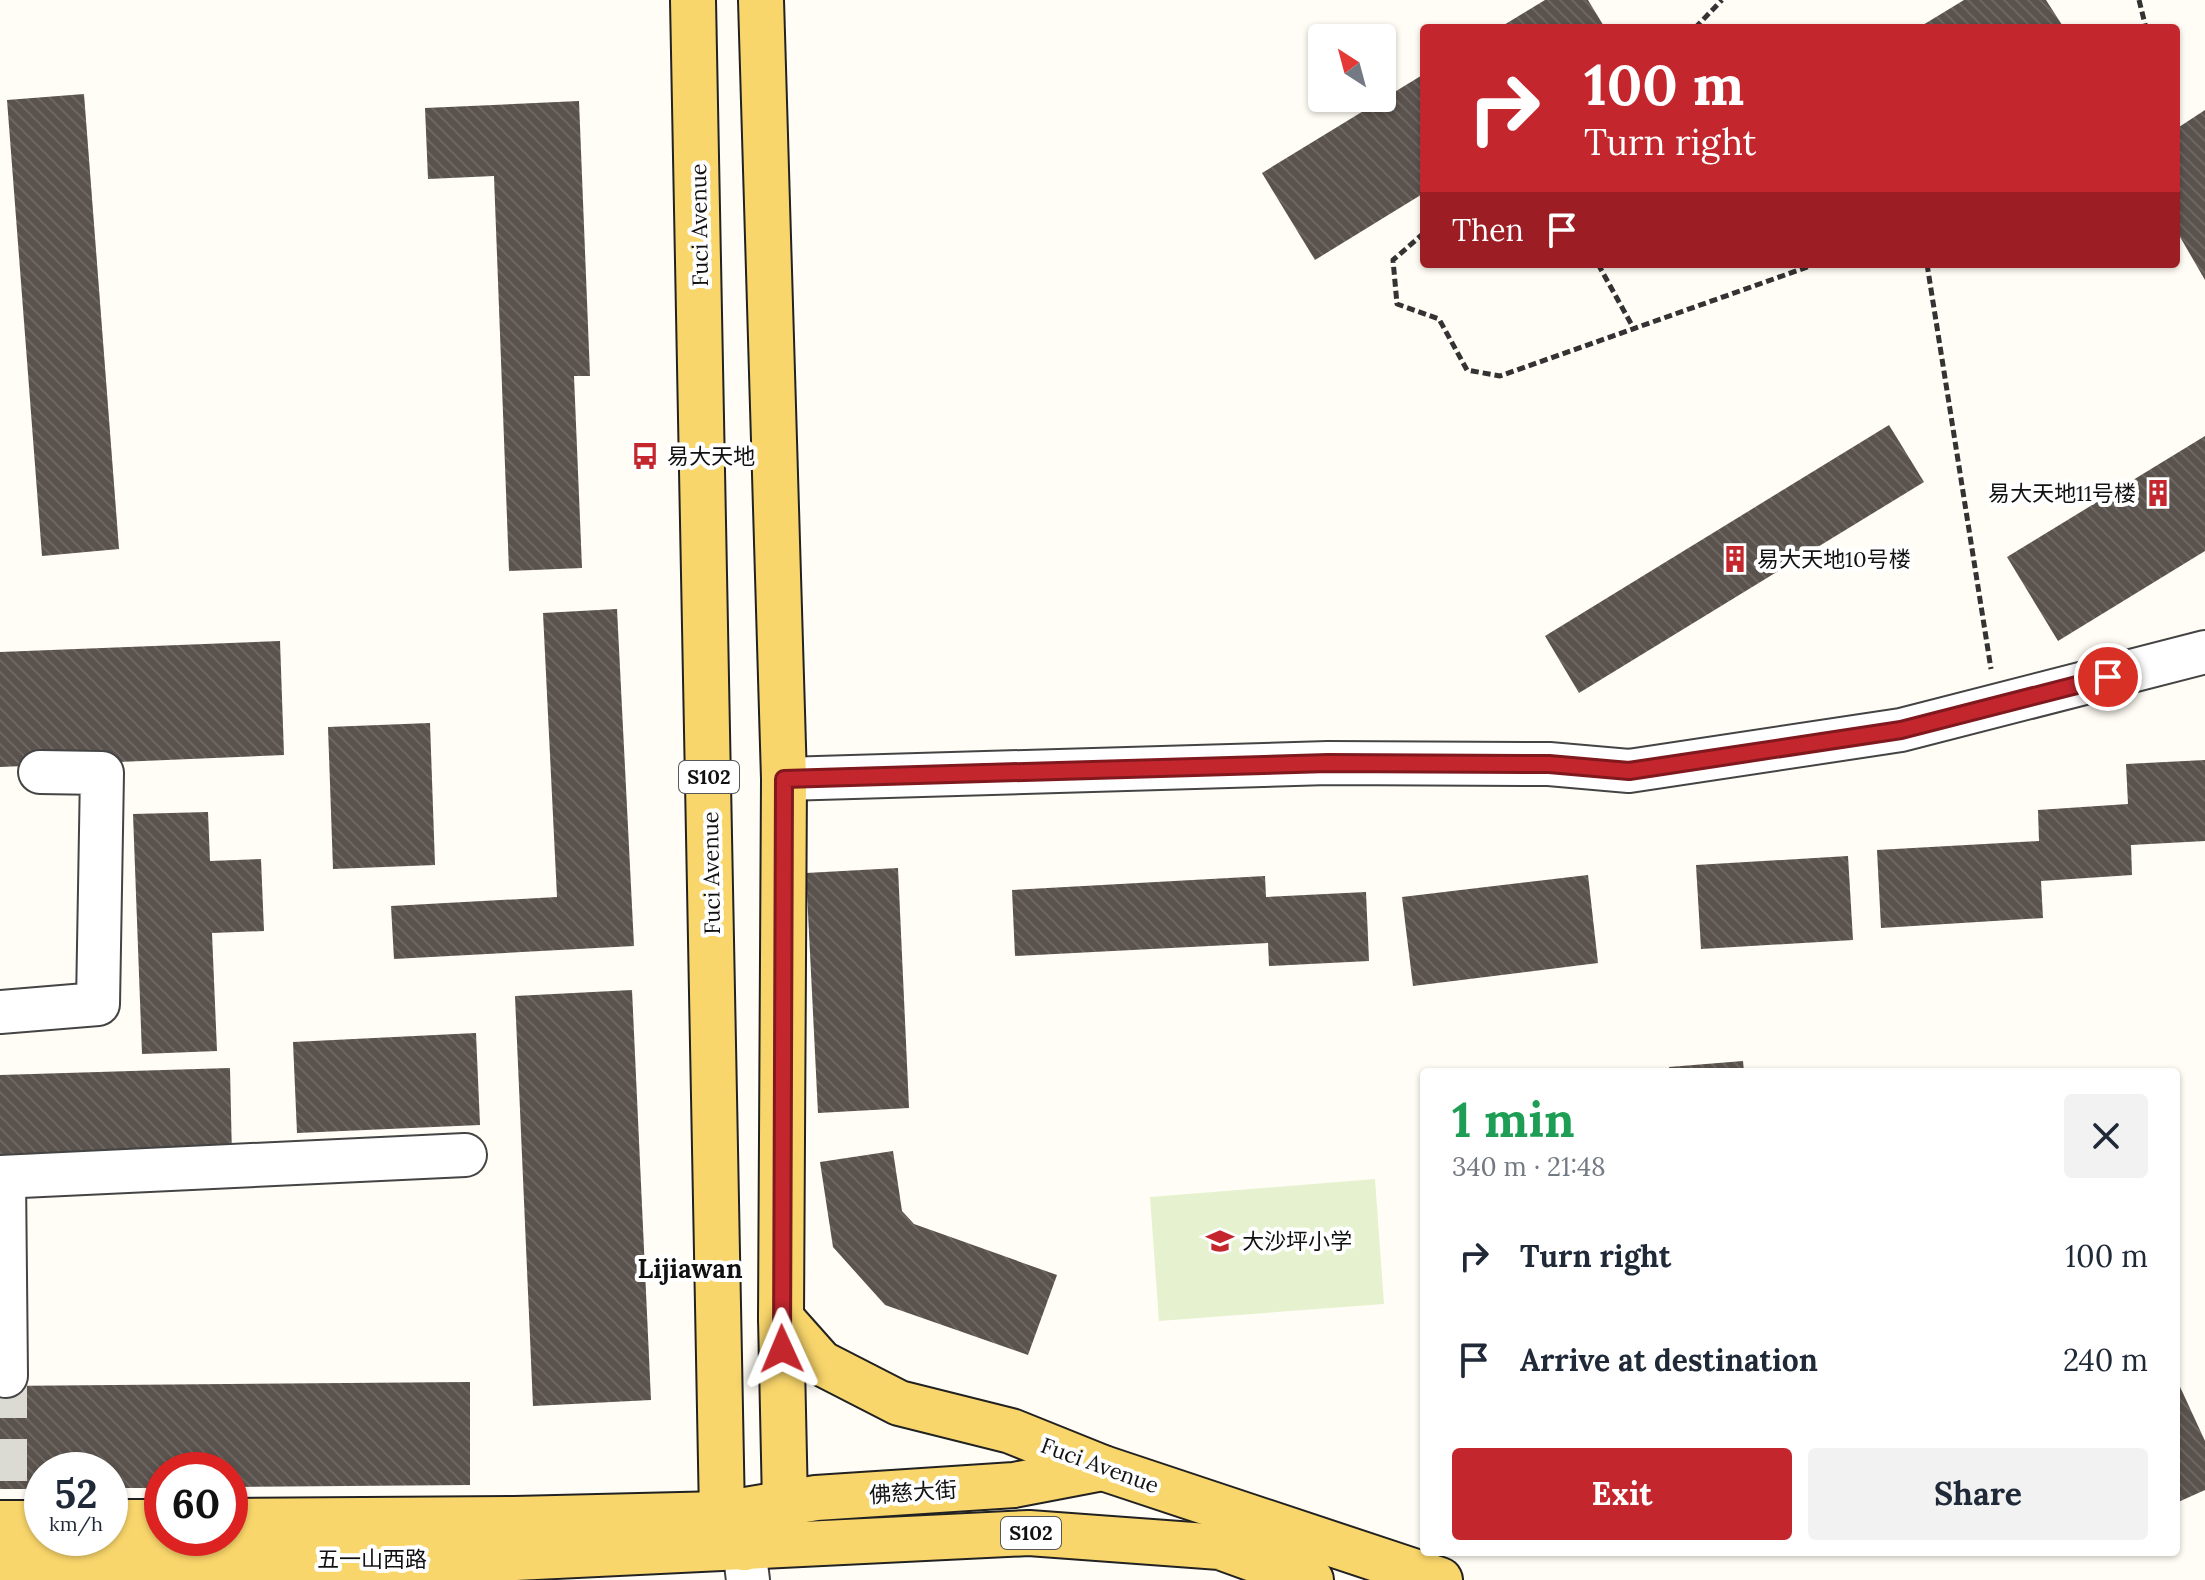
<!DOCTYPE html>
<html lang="en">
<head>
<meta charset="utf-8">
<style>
  :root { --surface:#fff; --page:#f2f2f3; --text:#1f2937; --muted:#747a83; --accent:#c4262e }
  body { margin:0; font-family:Lora,"Noto Sans SC",serif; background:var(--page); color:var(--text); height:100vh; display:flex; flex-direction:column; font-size:30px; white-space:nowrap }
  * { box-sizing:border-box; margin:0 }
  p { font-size:26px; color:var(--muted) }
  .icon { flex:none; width:44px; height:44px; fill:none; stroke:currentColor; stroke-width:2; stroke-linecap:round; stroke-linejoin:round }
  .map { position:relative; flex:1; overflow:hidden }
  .sheet { position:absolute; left:1420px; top:1068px; width:760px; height:488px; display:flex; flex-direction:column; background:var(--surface); border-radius:8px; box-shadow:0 2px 6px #0004 }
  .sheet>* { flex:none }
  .guide { position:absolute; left:1420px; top:24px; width:760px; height:244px; border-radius:8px; box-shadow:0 2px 6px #0004; background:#c4262e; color:#fff; overflow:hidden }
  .needle { width:52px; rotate:324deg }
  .buttons { position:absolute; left:1308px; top:24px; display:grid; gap:16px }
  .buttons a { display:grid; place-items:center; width:88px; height:88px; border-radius:8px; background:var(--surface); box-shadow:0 2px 6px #0004; font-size:40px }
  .speed { position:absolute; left:24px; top:1452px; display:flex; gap:16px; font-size:40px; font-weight:700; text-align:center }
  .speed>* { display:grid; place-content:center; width:104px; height:104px; border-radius:50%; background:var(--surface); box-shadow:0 2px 6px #0004; line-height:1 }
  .speed small { font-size:20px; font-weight:400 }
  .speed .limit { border:12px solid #d22; background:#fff; color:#111 }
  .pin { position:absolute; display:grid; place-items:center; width:68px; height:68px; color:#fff; margin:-34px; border:4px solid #fff; border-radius:50%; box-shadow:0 2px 8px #0007 }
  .me { position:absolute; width:88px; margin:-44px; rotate:359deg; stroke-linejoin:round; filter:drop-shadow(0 0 6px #0008) }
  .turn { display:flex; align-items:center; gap:28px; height:168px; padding:0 32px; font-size:36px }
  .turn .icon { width:104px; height:104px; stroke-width:2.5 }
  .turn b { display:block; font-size:56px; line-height:68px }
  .then { display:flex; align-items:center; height:76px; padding:0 32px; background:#0003; gap:16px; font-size:30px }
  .round { display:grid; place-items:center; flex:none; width:84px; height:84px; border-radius:8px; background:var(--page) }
  .headline { display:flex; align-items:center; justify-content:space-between; height:136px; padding:0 32px }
  h1 { font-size:48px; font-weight:700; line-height:60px; color:#1e9e55 }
  .cta { display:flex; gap:16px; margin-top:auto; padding:16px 32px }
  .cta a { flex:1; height:92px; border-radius:8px; background:var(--accent); color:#fff; font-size:32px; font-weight:700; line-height:92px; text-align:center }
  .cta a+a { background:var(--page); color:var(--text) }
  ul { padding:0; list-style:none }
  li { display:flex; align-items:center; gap:24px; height:104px; padding:0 32px }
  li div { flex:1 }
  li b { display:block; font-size:30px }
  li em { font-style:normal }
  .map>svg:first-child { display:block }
</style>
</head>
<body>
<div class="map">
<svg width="2205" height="1580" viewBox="0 0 2205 1580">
  <defs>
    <pattern id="building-back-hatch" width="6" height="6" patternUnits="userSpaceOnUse" patternTransform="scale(2)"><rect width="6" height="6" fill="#5a524d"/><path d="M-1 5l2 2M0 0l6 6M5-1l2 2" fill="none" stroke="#6d6662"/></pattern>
  </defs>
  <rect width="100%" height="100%" fill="#fffdf5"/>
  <path fill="#e6f2cf" d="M1375,1179L1384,1304L1159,1321L1150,1197Z"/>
  <g fill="url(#building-back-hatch)">
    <path d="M1545,0H1588L1605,28H1499Z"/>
    <path d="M1964,0H2046L2064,28H1918Z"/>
    <path d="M1424,74V193L1315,260L1262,173Z"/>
    <path d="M84,94L119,549L42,556L7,100Z"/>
    <path d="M579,101L590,376H574L582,568L509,571L494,176L428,179L425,108Z"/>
    <path d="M2205,110V280L2176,230V129Z"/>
    <path d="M1889,425L1924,482L1579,693L1545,636Z"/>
    <path d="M2205,436V551L2058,641L2007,557Z"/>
    <path d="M617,609L634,946L394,959L391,906L557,897L543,613Z"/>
    <path d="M280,641L284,755L0,767V652Z"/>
    <path d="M430,723L435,865L333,869L328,727Z"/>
    <path d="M2205,760V841L2131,845L2132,875L2041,881L2043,918L1881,928L1877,850L2039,841L2038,810L2128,804L2126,764Z"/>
    <path d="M208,812L210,861L261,859L264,931L212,933L217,1051L142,1054L133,814Z"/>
    <path d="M1848,856L1853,940L1701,949L1696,865Z"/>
    <path d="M898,868L909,1108L818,1113L806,873Z"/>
    <path d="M1588,875L1598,963L1413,986L1402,897Z"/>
    <path d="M1265,876L1266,897L1366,892L1369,961L1269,966L1268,943L1015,956L1012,890Z"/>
    <path d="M632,990L651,1400L533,1406L515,996Z"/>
    <path d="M476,1033L480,1125L297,1133L293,1042Z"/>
    <path d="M1743,1061L1744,1072H1670L1669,1067Z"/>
    <path d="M230,1068L232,1158L0,1166V1075Z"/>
    <path d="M893,1151L902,1211L914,1224L1057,1275L1028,1355L885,1305L833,1247L820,1162Z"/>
    <path d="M2176,1378L2205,1441V1490L2176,1503Z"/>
    <path d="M470,1382V1485L230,1487V1470H162V1488H110V1470H42V1489H0V1386Z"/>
  </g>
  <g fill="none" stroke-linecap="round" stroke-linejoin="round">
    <path stroke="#dbdad3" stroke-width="42" stroke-dasharray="42 21" stroke-linecap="butt" d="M6,1376V1497"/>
    <g stroke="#444" stroke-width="46">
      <g id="minor">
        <path d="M784,779L1328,763L1549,764L1629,771L1901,730L2205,652"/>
        <path d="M0,1012L98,1004L102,773L40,772"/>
        <path d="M0,1177L465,1155"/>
        <path d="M4,1177L6,1376"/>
        <path d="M744,1548L748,1580"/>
      </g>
    </g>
    <g stroke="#222" stroke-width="48">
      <g id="major">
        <path d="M693,0L722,1514L744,1548"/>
        <path d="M781,1318L821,1363L899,1403L1011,1431L1103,1468L1440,1580"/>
        <path d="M230,1521L514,1519L722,1514L816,1498L1014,1485L1103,1468"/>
        <path d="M110,1522H162"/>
        <path d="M0,1523H42"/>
        <path d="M744,1548L785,1504L781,1318L784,779L761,0"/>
        <path d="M0,1562L515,1558L1029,1533L1220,1547L1311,1580"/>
      </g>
    </g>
    <g stroke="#333" stroke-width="5" stroke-dasharray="8 4" stroke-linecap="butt">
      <path d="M2139,0L2146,28"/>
      <path d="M1695,28L1722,0"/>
      <path d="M1424,233L1393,260L1397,304L1439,319L1467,370L1500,376L1816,264"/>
      <path d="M1598,264L1634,329"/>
      <path d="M1927,264L1991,669"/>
    </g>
    <use href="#minor" stroke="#fff" stroke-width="42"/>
    <use href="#major" stroke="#f9d66b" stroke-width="44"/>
  </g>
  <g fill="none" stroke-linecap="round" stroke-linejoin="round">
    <g stroke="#7f191e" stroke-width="20">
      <path id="route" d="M782,1349L784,779L1328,763L1549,764L1629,771L1901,730L2108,677"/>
    </g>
    <use href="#route" stroke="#c4262e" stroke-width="14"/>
  </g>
  <defs>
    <g id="bus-bare" transform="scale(2.16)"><path d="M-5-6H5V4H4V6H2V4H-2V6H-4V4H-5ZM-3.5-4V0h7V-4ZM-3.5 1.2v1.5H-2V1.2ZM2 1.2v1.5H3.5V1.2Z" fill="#c4262e" stroke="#fff" stroke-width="2.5" paint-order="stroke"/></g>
    <g id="building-bare" transform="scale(2.16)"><path d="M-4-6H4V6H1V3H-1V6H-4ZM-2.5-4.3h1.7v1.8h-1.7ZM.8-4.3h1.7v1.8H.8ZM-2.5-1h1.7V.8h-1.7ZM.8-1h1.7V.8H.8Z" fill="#c4262e" stroke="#fff" stroke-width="2.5" paint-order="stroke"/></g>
    <g id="school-bare" transform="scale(2.16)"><path d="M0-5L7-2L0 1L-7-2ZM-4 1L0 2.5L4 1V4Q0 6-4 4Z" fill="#c4262e" stroke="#fff" stroke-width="2.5" paint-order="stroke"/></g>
  </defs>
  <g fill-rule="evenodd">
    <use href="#bus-bare" x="645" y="456"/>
    <use href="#building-bare" x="2158" y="493"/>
    <use href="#building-bare" x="1735" y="559"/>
    <use href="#school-bare" x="1220" y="1241"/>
  </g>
  <g text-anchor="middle" stroke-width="8" stroke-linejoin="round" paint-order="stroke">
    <g fill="#fff" stroke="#585858" stroke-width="2">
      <rect x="679" y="761" width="60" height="32" rx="6"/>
      <rect x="1001" y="1517" width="60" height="32" rx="6"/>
    </g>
    <g font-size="20" font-weight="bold" fill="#111">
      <text x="709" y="784">S102</text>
      <text x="1031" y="1540">S102</text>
    </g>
    <g font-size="22" fill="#111" stroke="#fff">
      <text transform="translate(699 225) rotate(-91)" y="8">Fuci Avenue</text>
      <text transform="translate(711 873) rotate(-91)" y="8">Fuci Avenue</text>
      <text transform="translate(1100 1465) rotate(20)" y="8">Fuci Avenue</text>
      <text transform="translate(913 1492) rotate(-4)" y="8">佛慈大街</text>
      <text x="372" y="1567">五一山西路</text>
    </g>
    <g font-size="22" fill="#111" stroke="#fff" text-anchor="start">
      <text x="667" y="464">易大天地</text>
      <text x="2136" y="501" text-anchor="end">易大天地11号楼</text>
      <text x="1757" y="567">易大天地10号楼</text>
      <text x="1242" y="1249">大沙坪小学</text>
    </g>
    <g font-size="26" font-weight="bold" fill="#111" stroke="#fff">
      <text x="690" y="1278">Lijiawan</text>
    </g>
  </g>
</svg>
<div class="buttons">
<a><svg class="needle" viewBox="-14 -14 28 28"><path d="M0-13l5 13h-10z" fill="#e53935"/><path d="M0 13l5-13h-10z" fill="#747a83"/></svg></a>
</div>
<div class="speed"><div>52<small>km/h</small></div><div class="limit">60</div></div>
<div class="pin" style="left:2108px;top:677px;background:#d93025"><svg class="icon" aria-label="arrive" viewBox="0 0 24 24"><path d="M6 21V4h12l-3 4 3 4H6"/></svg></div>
<svg class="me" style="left:782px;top:1349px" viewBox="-20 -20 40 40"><path d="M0-17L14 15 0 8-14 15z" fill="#c4262e" stroke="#fff" stroke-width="4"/></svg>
<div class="guide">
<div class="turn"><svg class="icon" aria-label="right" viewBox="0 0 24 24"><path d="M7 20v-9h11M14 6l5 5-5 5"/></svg><div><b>100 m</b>Turn right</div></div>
<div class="then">Then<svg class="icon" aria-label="arrive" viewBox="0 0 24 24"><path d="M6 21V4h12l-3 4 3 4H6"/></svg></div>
</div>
<section class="sheet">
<div class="headline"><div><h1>1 min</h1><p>340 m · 21:48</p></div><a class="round"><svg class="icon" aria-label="close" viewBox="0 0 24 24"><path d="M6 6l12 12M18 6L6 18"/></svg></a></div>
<ul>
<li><svg class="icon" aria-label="right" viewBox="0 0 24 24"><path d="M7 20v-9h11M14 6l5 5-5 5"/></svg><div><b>Turn right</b></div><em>100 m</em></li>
<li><svg class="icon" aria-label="arrive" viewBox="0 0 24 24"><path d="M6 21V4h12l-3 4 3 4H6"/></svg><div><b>Arrive at destination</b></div><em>240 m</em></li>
</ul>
<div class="cta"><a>Exit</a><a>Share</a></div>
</section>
</div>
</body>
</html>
